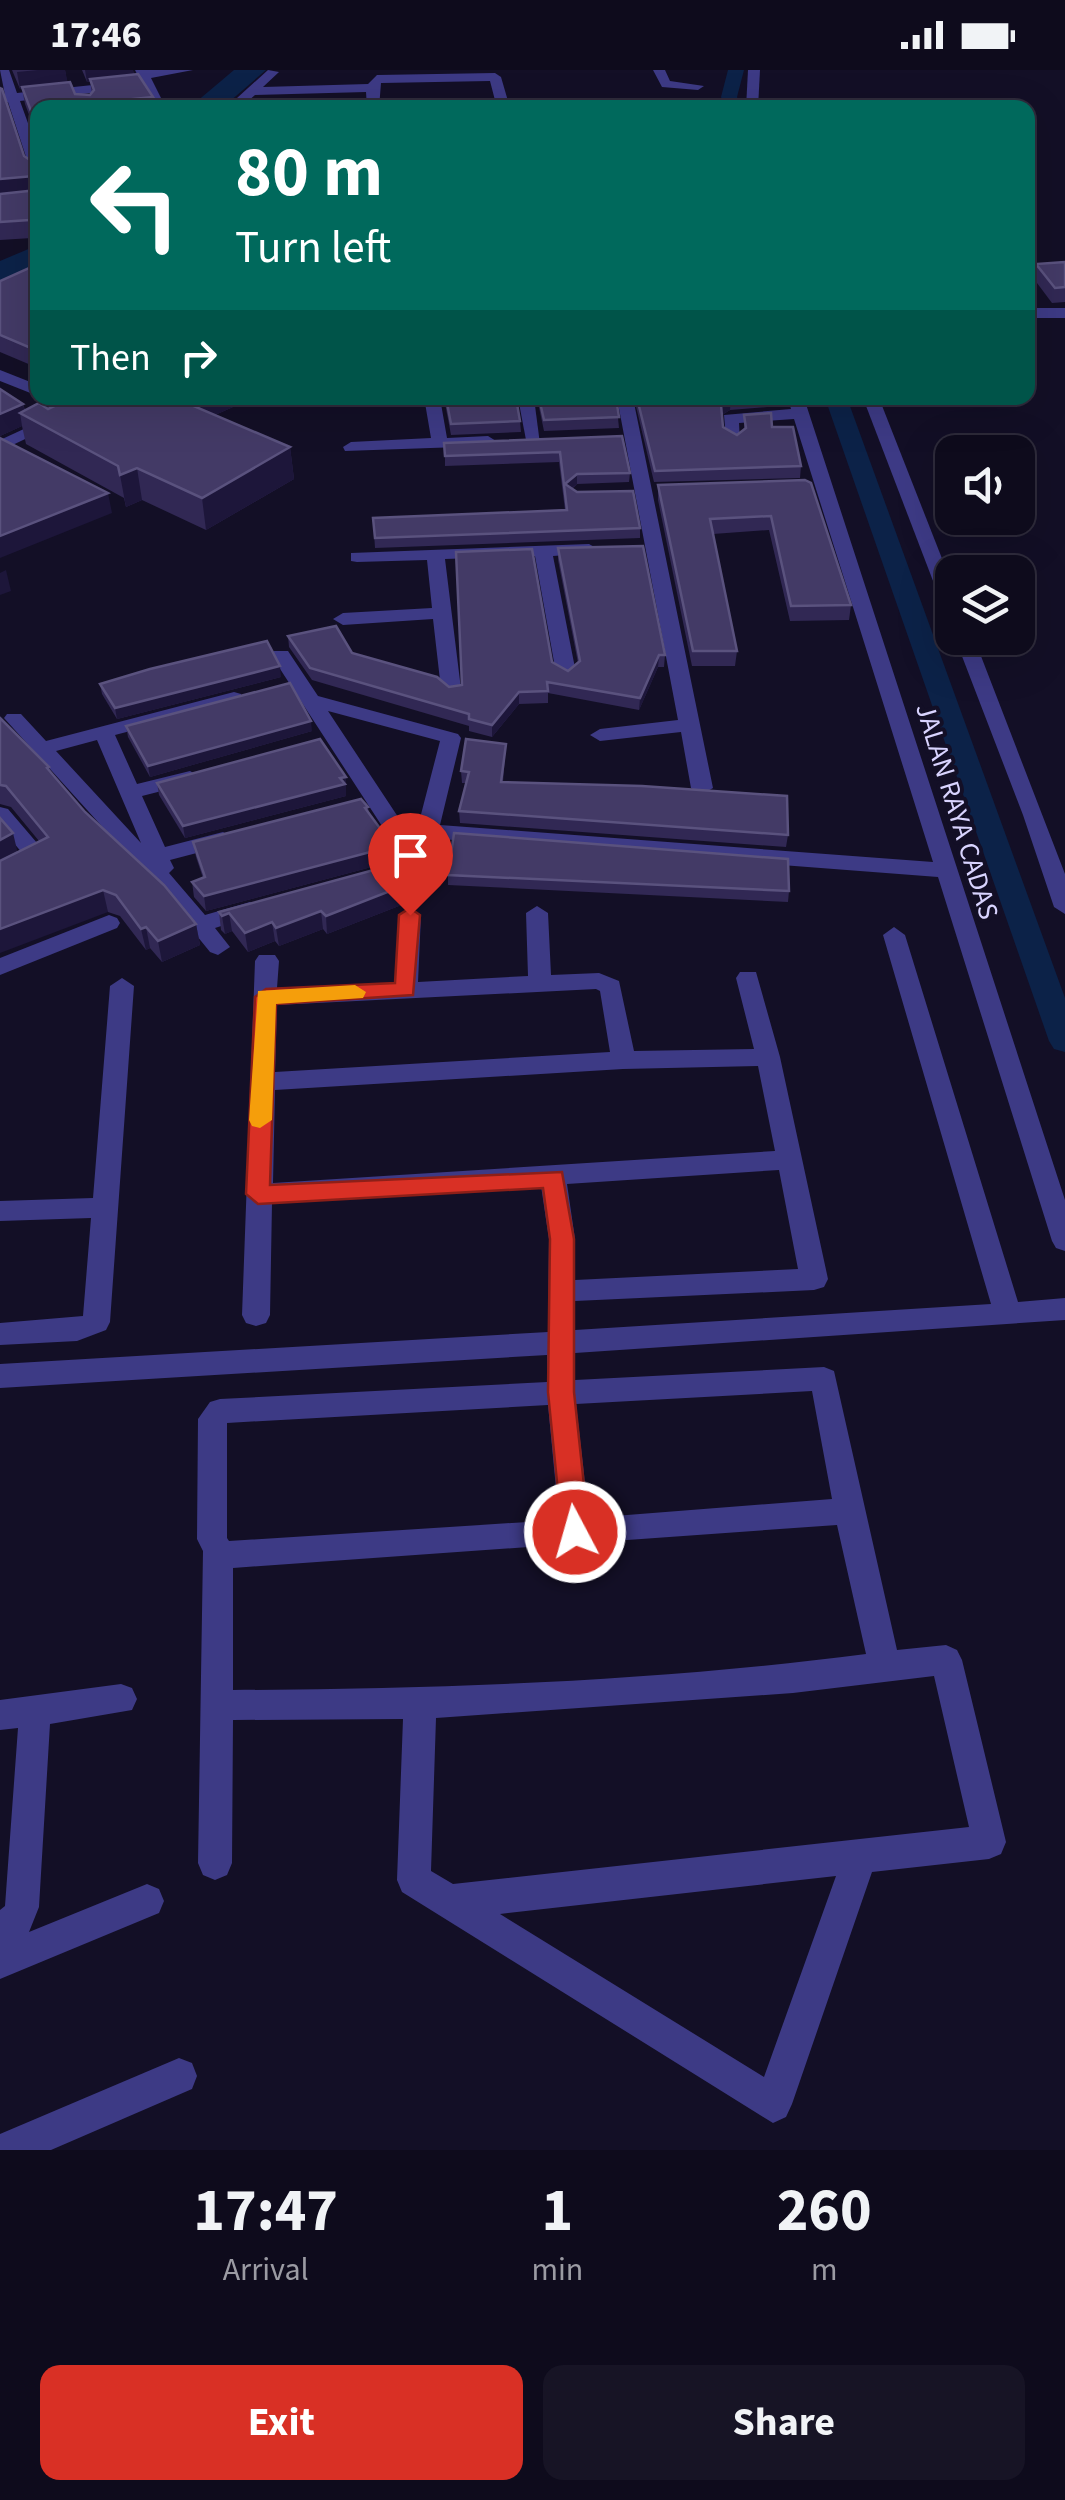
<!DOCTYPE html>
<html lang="en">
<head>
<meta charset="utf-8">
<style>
  :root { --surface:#0e0b1c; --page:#171425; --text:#f1f3f6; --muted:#9b9ba3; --line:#2e2b3b; --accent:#d93025 }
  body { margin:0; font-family:"Source Sans 3",sans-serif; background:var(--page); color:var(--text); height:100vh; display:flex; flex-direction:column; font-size:38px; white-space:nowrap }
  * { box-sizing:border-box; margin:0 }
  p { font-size:32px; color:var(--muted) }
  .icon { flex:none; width:55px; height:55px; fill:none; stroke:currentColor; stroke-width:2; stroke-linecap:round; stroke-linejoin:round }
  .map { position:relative; height:2080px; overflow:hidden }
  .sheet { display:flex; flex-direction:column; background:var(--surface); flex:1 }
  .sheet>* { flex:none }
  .top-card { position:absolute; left:30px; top:30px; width:1005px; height:305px; border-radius:20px; box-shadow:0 10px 40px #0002,0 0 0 2px var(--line); background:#00695c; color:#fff; overflow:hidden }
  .fabs { position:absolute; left:935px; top:365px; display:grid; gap:20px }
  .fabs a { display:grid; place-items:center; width:100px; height:100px; border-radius:20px; background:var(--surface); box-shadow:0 10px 40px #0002,0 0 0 2px var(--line); font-size:50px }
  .pin { position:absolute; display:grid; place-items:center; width:85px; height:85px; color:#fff; margin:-102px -42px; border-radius:50% 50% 50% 0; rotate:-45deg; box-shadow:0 0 10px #0007 }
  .pin .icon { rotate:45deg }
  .me { position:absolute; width:110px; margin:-55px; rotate:354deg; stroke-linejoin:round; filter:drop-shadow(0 0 8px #0008) }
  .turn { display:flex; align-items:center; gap:35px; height:210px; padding:0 40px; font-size:45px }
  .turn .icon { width:130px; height:130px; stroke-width:2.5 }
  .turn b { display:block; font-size:70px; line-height:85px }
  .then { display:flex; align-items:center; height:95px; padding:0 40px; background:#0003; gap:20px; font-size:38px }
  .eta { display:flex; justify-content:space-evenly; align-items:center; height:170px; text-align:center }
  .eta b { font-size:60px; font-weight:700; line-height:70px }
  .primary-button { display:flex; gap:20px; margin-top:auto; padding:20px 40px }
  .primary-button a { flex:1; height:115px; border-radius:20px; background:var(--accent); color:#fff; font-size:40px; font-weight:700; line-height:115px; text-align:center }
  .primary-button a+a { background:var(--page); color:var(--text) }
  .status { display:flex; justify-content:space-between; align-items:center; height:70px; padding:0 50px; background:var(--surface); direction:ltr }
  .status svg { height:28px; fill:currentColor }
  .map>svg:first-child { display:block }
</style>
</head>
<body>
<div class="status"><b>17:46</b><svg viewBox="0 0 49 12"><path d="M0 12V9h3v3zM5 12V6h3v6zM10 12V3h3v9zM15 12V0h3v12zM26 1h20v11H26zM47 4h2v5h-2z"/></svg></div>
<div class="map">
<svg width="1065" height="2080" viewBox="0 0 1065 2080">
  <rect width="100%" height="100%" fill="#130f26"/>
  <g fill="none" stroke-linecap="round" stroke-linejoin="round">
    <g fill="#0c2248" fill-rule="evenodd">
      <path d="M728,0H744L737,27L741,38H725L721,27Z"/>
      <path d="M825,328H847L1065,928V982L1054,979L1049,971Z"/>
    </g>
    <g fill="#0c2248" fill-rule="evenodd">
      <path d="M234,0H266L222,38H189Z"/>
      <path d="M38,175V198L0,214V191Z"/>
    </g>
    <g fill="#3d3a85" fill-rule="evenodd">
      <path d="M0,0H9L17,23L140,10L135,0H193L151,8L166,38H153L143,17L20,31L38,81V106L31,102L8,32L0,33V25H5Z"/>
      <path d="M268,0L279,2L263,17L368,14L377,5L495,3L501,7L510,38H497L490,11L381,13L379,38H367L366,22L255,25L240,38H226Z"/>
      <path d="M653,0H665L670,11L704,16L698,20L662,17Z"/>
      <path d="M748,0H760L758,38H746Z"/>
      <path d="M1065,195V203L1028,206V198Z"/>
      <rect x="1028" y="238" width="37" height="10"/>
      <path d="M0,300L38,315V326L0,311Z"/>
      <path d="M91,328H111L0,381V370Z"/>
      <path d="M350,328H440L447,368L488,366L496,371L488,376L345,381L343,377L351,372L431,368L425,333L356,335L350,333Z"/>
      <path d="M518,328H534L540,374L526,370Z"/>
      <path d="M617,328H633L713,718L702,724L691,718L681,662L600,671L590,665L600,659L678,650Z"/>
      <path d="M788,328H804L1065,1130V1181L1056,1178L1052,1171L938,807L428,768L414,771L427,791C416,806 391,814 373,810L370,805L373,800L404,790L271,585L274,581H288L318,626L458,664L461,668L440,755L933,792L794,349L739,353L740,372L726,368L724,345L791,339ZM328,641L440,671L418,756L406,759Z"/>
      <path d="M863,328H879L952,514V543L943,537Z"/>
      <path d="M589,474L598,479L595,483L553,486L576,603L573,607L566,609L556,603L535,486L445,489L461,619L458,623L451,625L441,619L433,549L343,555L333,549L343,543L432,538L427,490L357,492L351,491V483Z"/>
      <path d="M955,568H974L1065,804V844L1054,837L1023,745Z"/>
      <path d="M234,622L241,624V632L115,665L137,714L190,701L200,707L197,712L142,726L165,777L223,762L234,769L231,774L170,790L174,798L169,803L205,845L250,832L261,839L258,844L215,858L230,877L218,885L210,882L163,824L4,648L7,644H21L46,671ZM97,670L141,773L56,681Z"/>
      <path d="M0,737L8,739L49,787L0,812V796L24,785L0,757Z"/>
      <path d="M537,836L548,843L551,905L599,903L619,911L634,981L754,979L736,908L740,902H756L780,987L828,1209L824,1217L814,1220L575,1231V1260L991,1234L883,865L894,857L905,865L1018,1232L1065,1228V1250L575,1283V1310L824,1297L834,1301L897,1580L946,1575L957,1580L962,1590L1006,1772L1001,1784L989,1789L872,1802L792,2034L786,2047L773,2053L402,1822L397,1810L403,1649L233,1650L232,1793L227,1805L215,1810L203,1805L198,1793L203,1481L197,1469L198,1349L210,1332L220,1329L547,1312V1285L0,1318V1294L548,1262L549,1169L541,1116L272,1133L270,1245L266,1253L256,1256L246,1253L242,1245L255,891L259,885H275L279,891L277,918L395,913L399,845L410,838L421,845L418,912L528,906L526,843ZM596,919L600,921L610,982L275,1002L277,935ZM758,996L775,1081L273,1113L275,1020L623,999ZM779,1100L798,1199L575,1210V1169L567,1114ZM812,1321L832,1429L589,1448L576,1334ZM548,1335L559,1450L229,1471L227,1468V1353ZM837,1455L866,1584C657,1611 444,1619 233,1620V1498ZM934,1606L969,1757L453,1814L431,1801L436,1648L793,1623ZM836,1806L764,2007L500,1844Z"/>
      <path d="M109,845L117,848L120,853L117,858L0,905V888Z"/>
      <path d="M122,908L134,916L110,1252L106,1260L77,1271L0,1275V1253L83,1246L91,1148L0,1151V1131L93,1128L110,916Z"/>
      <path d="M121,1614L132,1618L137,1629L132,1640L50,1654L39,1837L29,1862L147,1814L159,1819L164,1831L159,1843L0,1909V1840L5,1836L18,1658L0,1660V1630Z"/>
      <path d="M179,1988L192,1993L197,2006L192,2019L51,2080H0V2064Z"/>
    </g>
  </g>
  <g fill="#312854">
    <path d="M12,0H65L67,12L75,24L90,25L92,23L90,12H87L82,0H133L134,5L153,27L155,38H38V69L25,34L22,19H20Z"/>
    <path d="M0,18L24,86L33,92L38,89V156H34L32,168L0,170Z"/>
    <path d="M1065,192V232L1052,233L1034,209L1036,194Z"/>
    <path d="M38,201V298L0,282V211Z"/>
    <path d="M0,319L23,334L25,340L48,339L233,337L215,345L290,377L294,409L206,460L142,430L126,437L124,428L26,374L22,356L0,366Z"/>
    <path d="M444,328H516L520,351L521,362L451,365Z"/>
    <path d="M537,328H616L619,358L544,361Z"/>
    <path d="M634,328H680V330L768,328L767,337L730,340L722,345L723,357L737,365L744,360V345L772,357L801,396L800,408L654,412Z"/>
    <path d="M622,366L630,403L629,412L577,414L572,419L640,458V468L375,478L373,448L565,440L559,392L445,396V386Z"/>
    <path d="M805,410L851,535L849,550L790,551L769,460L713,464L737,581L735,596H692L658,430V415Z"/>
    <path d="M558,478L665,585L664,597H658L639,640L548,623V633L519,634L492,667L469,661V656L312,610L289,577L288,566L352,583L449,617L462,615L552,592L568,601L578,593L558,490Z"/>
    <path d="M281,607L117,649L102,624L100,614Z"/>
    <path d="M0,648L49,697L51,703L85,742L196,854L200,875L162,892L150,878L146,880L120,846L108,842L18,782L39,771L11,737L0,734Z"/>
    <path d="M126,656L312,661L150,707L128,667Z"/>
    <path d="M506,674L503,712L788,765L786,777L460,753L459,741L466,713H462L461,701Z"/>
    <path d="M346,707V726L185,768L159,725L157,713Z"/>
    <path d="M368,737L369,744L393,776L394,791L206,841L194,827L192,812L203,808L196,787L193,772Z"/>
    <path d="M448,805L789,821L788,832L448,815Z"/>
    <path d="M422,827L327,864L323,859L279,876L275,871L248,882L232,861L225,864L221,860L219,842Z"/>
  </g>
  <g fill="#1d163a">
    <path d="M38,0H65L68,14L20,19L17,2Z"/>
    <path d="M85,0H133L134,7L87,12Z"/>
    <path d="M153,27L155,38H125L123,30Z"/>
    <path d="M34,106L38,123V153L35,138L0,127V109Z"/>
    <path d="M30,138L34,156L32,168L29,150Z"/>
    <path d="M180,328H232L233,337L181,360L177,329Z"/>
    <path d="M731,329L730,340L720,346L721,335Z"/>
    <path d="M23,334L26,346L20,343L22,356L0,366V344Z"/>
    <path d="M290,377L294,409L206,460L202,428Z"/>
    <path d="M137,398L142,430L126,437L120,405Z"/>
    <path d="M577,404V414L564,424L565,414Z"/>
    <path d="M108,423L112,443L0,488V466Z"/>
    <path d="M6,500L11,521L0,525V503Z"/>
    <path d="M659,585L658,597L639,640L640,628Z"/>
    <path d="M280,596L281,607L117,649L115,638Z"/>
    <path d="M519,622V634L492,667V655Z"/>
    <path d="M311,651L312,661L150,707L148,696Z"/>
    <path d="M346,707V726L185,768L183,756Z"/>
    <path d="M13,763L18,784L0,794V770Z"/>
    <path d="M393,776L394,791L206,841L204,826Z"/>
    <path d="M421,809L422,827L327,864L326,846Z"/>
    <path d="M103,820L108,842L0,883V859Z"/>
    <path d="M321,841L323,859L279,876L276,858Z"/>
    <path d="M229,843L232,861L225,864L222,846Z"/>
    <path d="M272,852L275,871L248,882L245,863Z"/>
    <path d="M196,854L200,875L162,892L158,871Z"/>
    <path d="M146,857L150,878L146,880L141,859Z"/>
  </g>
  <g fill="#433a66" stroke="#5a527e" stroke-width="2.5">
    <path d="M138,4L153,27L123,30L127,38H38V60L22,17L70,12L75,24L90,25L94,20L90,9Z"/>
    <path d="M0,18L2,19L24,86L33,92L38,89V108L34,106L0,109Z"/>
    <path d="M38,120V123H35V138H30L29,150L0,152V124Z"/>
    <path d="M1065,192V217L1055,218L1036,194Z"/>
    <path d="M29,198L38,201V281L0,265V211Z"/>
    <path d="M0,319L23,334L0,344Z"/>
    <path d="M71,328H180L177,329L290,377L202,428L137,398L120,405L118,396L20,343L39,333L48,339Z"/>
    <path d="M446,328H516L520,351L451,354Z"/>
    <path d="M539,328H616L619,347L544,350Z"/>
    <path d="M637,328H680V330L750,328L731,329L721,335L723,357L737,365L746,358L744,345L771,343L772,357H793L801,396L655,401Z"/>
    <path d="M622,366L630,403L577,404L565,414L577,422L633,421L640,458L375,468L373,448L567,440L560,382L445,386L444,373Z"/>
    <path d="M0,368L108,423L0,466Z"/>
    <path d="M805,410L811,413L851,535L791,536L771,446L710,449L737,581H693L658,415Z"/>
    <path d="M643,476L665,585H659L640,628L547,612L548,621L519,622L492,655L469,649V644L310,598L288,566L336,556L352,583L437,607L449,617L462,615L456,482L532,479L552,592L568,601L580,591L558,478Z"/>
    <path d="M267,571L280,596L115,638L100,614L150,599Z"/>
    <path d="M290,613L311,651L148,696L126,656Z"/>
    <path d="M0,648L49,697L47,698L85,742L164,815L196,854L158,871L146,857L141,859L116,825L103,820L0,859V791L48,767L6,716L0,715Z"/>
    <path d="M320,669L346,707L340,708L345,714L183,756L157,713Z"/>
    <path d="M466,669L506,674L501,712L642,716L787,726L788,765L459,741L469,702L461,701Z"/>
    <path d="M361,729L368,737L365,738L393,776L204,826L192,812L205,807L193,772Z"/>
    <path d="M0,748L13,763L0,770Z"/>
    <path d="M454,763L788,789L789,821L448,805Z"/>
    <path d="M407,791L421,809L326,846L321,841L276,858L272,852L245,863L229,843L222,846L219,842Z"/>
  </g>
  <path fill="#d93025" stroke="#8d1f18" stroke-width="2.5" d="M410,838L420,845L413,925L276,934L270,1115L562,1102L574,1169V1322L589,1462L585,1470L575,1474L566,1470L562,1462L548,1322L550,1169L543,1118L258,1134L246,1124L255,927L266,919L395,913L399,845Z"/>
  <path fill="#f59e0b" d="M355,915L366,922L363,928L276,934L272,1050L260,1058L252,1056L249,1050L258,921Z"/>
  <g text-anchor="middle" stroke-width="8" stroke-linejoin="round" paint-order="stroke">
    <g font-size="28" fill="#d9d4ff" stroke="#130f26">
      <text transform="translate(958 741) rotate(73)" y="10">JALAN RAYA CADAS</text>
    </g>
  </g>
</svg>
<div class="fabs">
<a><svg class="icon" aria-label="sound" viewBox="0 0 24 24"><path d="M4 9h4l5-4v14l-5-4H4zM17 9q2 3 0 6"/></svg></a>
<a><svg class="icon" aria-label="layers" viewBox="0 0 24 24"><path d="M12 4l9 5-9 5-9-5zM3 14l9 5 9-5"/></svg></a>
</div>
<div class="pin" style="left:410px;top:845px;background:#d93025"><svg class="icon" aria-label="arrive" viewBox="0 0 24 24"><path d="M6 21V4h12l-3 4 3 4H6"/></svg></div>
<svg class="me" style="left:575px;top:1462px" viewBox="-20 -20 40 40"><circle r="17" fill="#d93025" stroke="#fff" stroke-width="3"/><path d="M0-11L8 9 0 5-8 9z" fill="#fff"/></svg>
<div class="top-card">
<div class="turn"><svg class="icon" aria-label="left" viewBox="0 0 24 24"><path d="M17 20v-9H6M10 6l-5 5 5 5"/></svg><div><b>80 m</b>Turn left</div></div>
<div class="then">Then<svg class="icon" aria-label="right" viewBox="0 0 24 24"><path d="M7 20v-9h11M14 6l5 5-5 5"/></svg></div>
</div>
</div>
<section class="sheet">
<div class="eta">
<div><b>17:47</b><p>Arrival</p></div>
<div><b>1</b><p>min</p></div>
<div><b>260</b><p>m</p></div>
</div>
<div class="primary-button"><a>Exit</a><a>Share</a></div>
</section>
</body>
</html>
